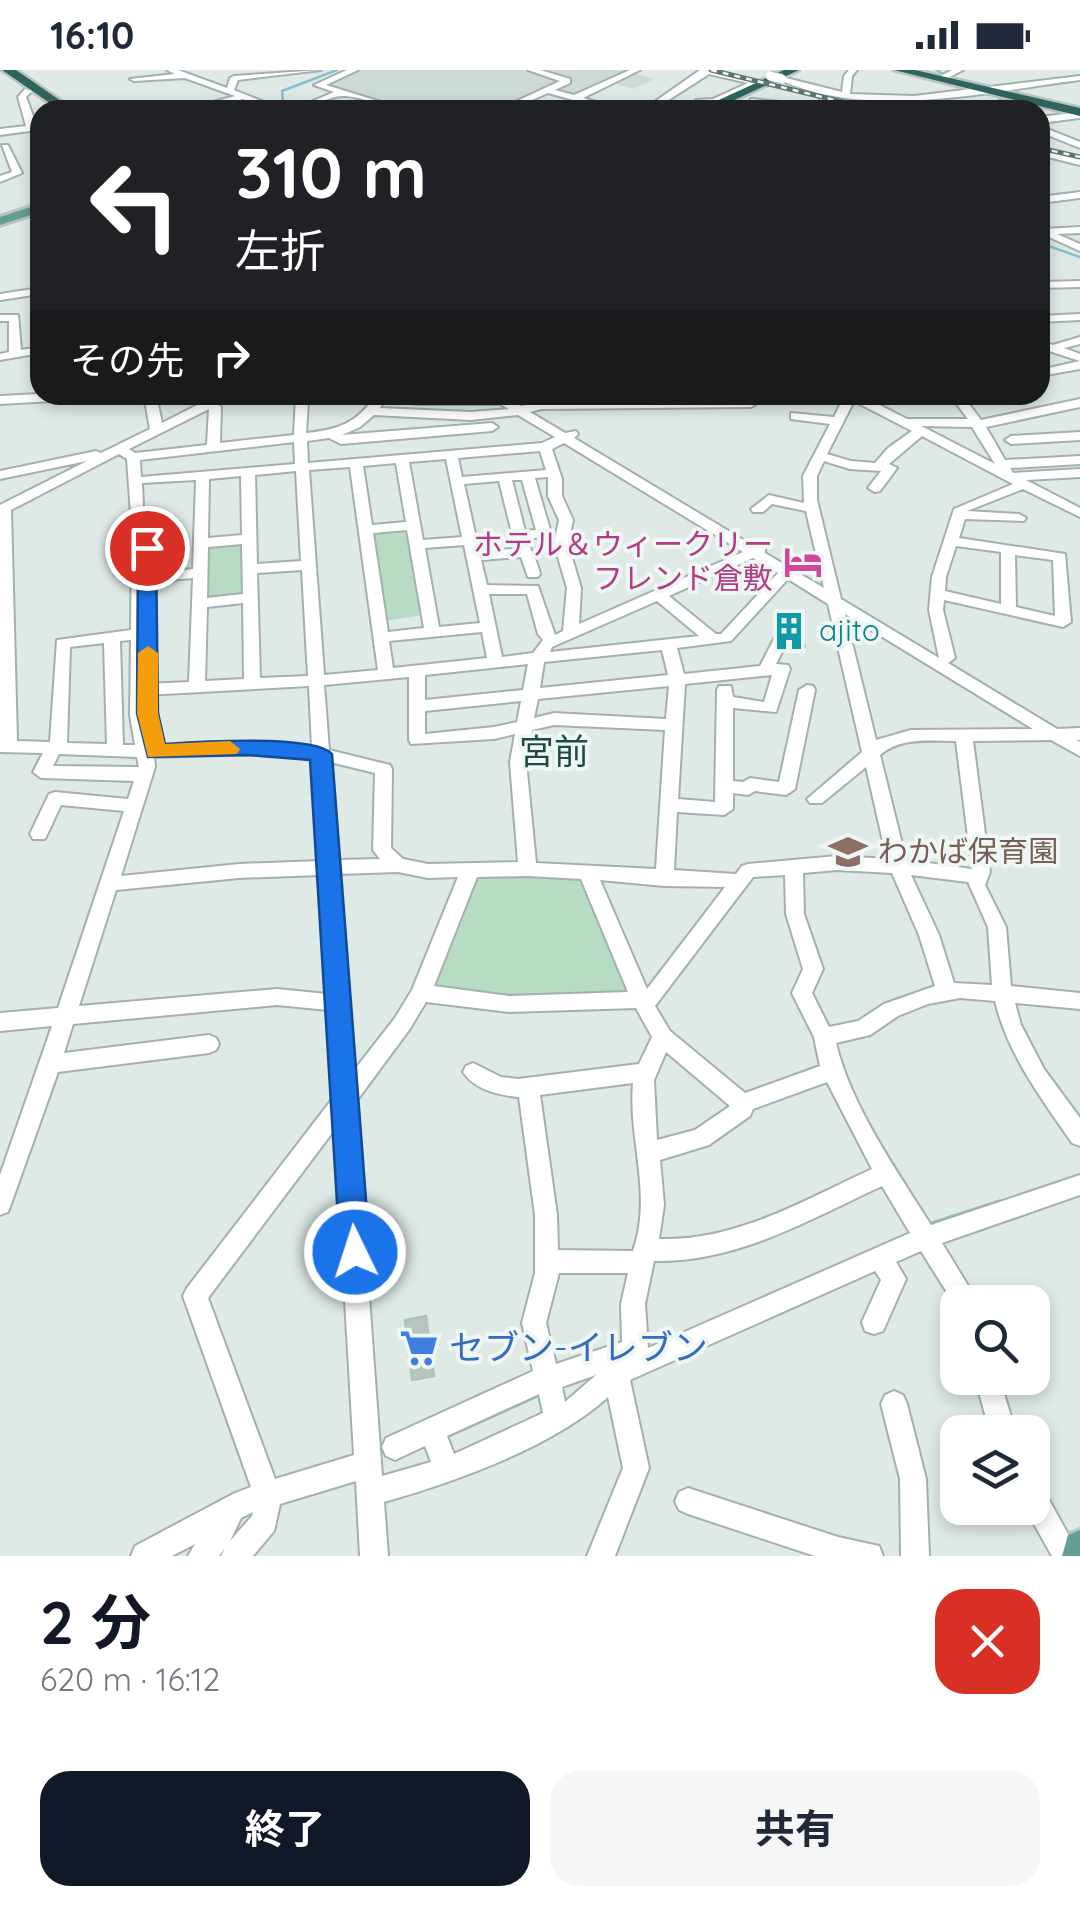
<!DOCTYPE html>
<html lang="ja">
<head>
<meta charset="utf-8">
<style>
  :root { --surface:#fff; --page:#f6f6f7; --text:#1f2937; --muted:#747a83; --accent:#111827 }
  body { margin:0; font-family:Quicksand,"Noto Sans JP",sans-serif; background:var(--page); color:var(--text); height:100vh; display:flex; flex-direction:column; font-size:38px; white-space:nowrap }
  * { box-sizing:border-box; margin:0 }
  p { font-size:32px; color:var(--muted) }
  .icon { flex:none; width:55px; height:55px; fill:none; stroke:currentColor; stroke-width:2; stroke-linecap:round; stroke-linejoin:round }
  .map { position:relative; height:1486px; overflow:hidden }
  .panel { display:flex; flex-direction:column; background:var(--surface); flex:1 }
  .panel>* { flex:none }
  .hud { position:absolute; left:30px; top:30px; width:1020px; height:305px; border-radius:30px; box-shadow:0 5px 15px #0003; background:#202124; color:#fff; overflow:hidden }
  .buttons { position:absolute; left:940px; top:1215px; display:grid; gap:20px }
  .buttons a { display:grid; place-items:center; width:110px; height:110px; border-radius:20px; background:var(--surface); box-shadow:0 5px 15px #0003; font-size:50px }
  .pin { position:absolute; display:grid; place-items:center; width:85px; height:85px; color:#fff; margin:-42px; border:5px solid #fff; border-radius:50%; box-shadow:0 2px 10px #0007 }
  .me { position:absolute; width:110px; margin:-55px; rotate:356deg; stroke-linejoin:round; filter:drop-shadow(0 0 8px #0008) }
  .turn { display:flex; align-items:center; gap:35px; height:210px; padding:0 40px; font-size:45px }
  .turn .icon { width:130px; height:130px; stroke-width:2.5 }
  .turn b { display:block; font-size:70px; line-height:85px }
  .then { display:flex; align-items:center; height:95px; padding:0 40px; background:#0003; gap:20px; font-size:38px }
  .round { display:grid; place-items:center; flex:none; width:105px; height:105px; border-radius:30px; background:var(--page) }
  .headline { display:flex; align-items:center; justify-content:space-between; height:170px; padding:0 40px }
  h1 { font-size:60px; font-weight:700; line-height:75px; color:var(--accent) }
  .action { display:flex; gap:20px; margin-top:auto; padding:20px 40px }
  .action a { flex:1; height:115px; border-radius:30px; background:var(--accent); color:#fff; font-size:40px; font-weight:700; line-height:115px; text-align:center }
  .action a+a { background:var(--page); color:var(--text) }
  .status { display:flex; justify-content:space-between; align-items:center; height:70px; padding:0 50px; background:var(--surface); direction:ltr }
  .status svg { height:28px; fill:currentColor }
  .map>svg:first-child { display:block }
</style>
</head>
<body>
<div class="status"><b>16:10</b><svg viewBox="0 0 49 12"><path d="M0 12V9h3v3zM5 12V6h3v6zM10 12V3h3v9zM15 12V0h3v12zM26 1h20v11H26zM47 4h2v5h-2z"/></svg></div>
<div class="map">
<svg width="1080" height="1486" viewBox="0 0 1080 1486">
  <rect width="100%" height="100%" fill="#dfeae6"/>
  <g fill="#cddad5">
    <path d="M356,0H528L563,11L499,40H407L320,14Z"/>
    <path d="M535,0H634L631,2L654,9L633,19L610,12L575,27L552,19L572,10Z"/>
  </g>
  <g fill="#b8dbc4">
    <path d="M409,459L424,545L383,551L371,465Z"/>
    <path d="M244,472L245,527L204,530L206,477Z"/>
    <path d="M515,804L575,805L586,811L632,925L509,929L431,921L477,807Z"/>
  </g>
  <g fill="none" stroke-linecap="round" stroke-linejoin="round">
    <g stroke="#88bece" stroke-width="2.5">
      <path d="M936,0L956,11"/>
      <path d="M1018,31L1030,40"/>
      <path d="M842,35L843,40"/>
      <path d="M284,40L282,21L337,0"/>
      <path d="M1040,173L1080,187"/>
      <path d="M134,377L156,365"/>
    </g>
    <g stroke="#88bece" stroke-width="5">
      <path d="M929,1155L1000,1132"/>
      <path d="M444,1367L540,1324"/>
    </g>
  </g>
  <path fill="#b5c5bf" stroke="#b2c3bd" stroke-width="2.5" d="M426,1246L434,1306L412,1310L405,1250Z"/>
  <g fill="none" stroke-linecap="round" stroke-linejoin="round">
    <g stroke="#a2b1ad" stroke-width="4">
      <g id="minor">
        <path d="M167,0H178L227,18L230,8L234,6L321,0L238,10L234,20L284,40H272L243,29L213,38L112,40L116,37L213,32L235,26L185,8L134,11L130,9L175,4Z"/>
        <path d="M347,0H358L326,15L407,40C385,40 366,27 345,26C328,25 310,40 292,40L334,22L314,15Z"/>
        <path d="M528,0H540L570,9V13L555,20L574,25L630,0H640L583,28L623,40H609L548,23L532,30L563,40H550L525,33L509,40H498L560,11Z"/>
        <path d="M700,0H714L761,13L718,33L703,34V40H695L696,30L713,29L748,13L709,4L653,40H643Z"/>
        <path d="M849,0H857L852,6L850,24L914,26L1080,6V10C985,22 867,51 778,9L782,7L842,22L844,6Z"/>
        <path d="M952,0H963L942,11L935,9Z"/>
        <path d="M25,19L32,21L26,27L40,65L30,61L0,65V59L26,56L18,27Z"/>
        <path d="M824,27H827L834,40H826L820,29Z"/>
        <path d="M751,29L790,33L796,40L748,34Z"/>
        <path d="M1000,30L1012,40H1003L996,33Z"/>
        <path d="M1080,42V48L1040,53V47Z"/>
        <path d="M1040,56L1080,72V78L1040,62Z"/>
        <path d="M2,75H8L22,103L0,112V106L12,102Z"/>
        <path d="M1040,79L1080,89V95L1040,85Z"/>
        <path d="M1080,122V128L1040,133V127Z"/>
        <path d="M1080,157V163L1057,164L1080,174V181L1040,163L1044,159Z"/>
        <path d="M1080,211V217L1040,218V212Z"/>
        <path d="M40,218V224L0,230V224Z"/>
        <path d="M1080,244V250L1040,252V246Z"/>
        <path d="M0,245H18L21,280L40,277V283L0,290V284L9,282V251H0Z"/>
        <path d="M1080,267V274L1064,278L1080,284V299L1040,306V300L1080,291L1040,278V271L1053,275Z"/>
        <path d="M40,324V325H93L87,329L0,334V326Z"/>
        <path d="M144,325H156L162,353L217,325H232L218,334L221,337L220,373L294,365L296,325H335L308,332L306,363C337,360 359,353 375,325H503L521,336L541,331L744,329L743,325H755L757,333L751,337L541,339L530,342L565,363L576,361L578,364L574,368L755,477H765V483L785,495L793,491L798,492L800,495L795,501L824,518L806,441L772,434L763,442H753L751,439L769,425L804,433L803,406L830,354L791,349V343L834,347L845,325H860L907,349H968L953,329L938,325H962L981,350L1080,329V337L986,357L1005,390L1080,386V394L1010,398L1013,403L1080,399V407L1026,410L1080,438V447L1023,419L967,441L1019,444L1026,448L1024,451L965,449L959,468L1065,484L1071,552L1063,557L944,530L943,540L955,588L948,593L1057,659L1080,658V670H1076L1080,672V686L1051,670L973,671L990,802L985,815L1006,857L1011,916L1080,923V939L1015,933L1021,955L1044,999L1080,1048V1076L1072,1073C1041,1028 1008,985 995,931L960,928L928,934L898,946L870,965L836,973C850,1034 897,1101 931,1155L1080,1105V1125L942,1173L978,1232H958V1240L921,1181L896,1192L906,1209L883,1261L874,1264L865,1261L862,1252L881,1210L875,1201L630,1310L649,1398L615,1486H587L623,1398L608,1327C553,1377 455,1412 384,1432L388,1486H360L356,1411L280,1434L274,1461L253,1486H221L225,1478L219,1486H188L195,1474L172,1486H131L135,1476L235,1423L251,1417L183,1226L187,1218L333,1028L328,940L277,935L73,954L64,983L209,965L216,968L219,974L216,980L209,983L58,1002L11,1134L8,1142L0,1145V1105L52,956L0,961V943L58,938L124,741L61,735L45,769H33L30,764L49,724L55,722L128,729L134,711L41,708L33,702L43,683L0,682V435L87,391L0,409V401L96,381L101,383L150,359ZM385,329L418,334H500L509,339L471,342L380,338ZM854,331L912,361L888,378L875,393L851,391L827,384ZM209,339L207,375L135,383L129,379ZM374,345L471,350L518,345L555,367L542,373L308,393L307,371L329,368L341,374L492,361L498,357L492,353L342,365L360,357ZM921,356L972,357L995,394L925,358ZM922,366L1013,414L954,439L932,507L929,540L939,588L841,529L817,430V406L824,391L850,399L881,401L868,418L875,422L880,421L897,398L889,394ZM294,372L295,394L141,407L140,390ZM564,373L743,482L579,554L581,518L568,474L573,450L562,426V409L552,379ZM540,381L546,400L462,407L458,388ZM119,384L127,389L132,458L131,560L57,570L50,672L17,671L11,440ZM446,389L462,467L423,470L409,392ZM396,393L406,452L372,455L363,396ZM350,397L378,600L324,605L309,400ZM296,401L301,491L257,494L255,405ZM241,406L242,465L208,468L209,409ZM548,407V426L559,450L554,474L567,518L563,561L555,565L538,516L487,515L481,490L521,487L528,507H538L540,504C537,490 531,482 527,469L549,466L551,463L535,408ZM196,410L193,499L146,504L142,413ZM512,410H522L536,460L525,461ZM499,411L516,479L479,481L464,414ZM407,460L424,558L388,562L373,463ZM242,474L243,524L207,528L208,477ZM464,475L480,553L439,557L425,478ZM956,476L1001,482V534L945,521L946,507ZM1015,485L1053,490L1055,546L1016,537ZM753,488L778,503L721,564H716L669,526ZM302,500L308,606L260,608L257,503ZM193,508L189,612L146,614V512ZM788,509L828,534L862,682L807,729L810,733H822L866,697L887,789L837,786L748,794L742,796L736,804L674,800L677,742L724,745L733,739V723L748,725L755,721L786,725L795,719L815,620L813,616L807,615L799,620L779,712L750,708L743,712L733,711V638L776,642L790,599L788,595L776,594L784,578L801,579L804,576L801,573L774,569L760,596L684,604L677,578L731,571ZM489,524H527L538,564L543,570L533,583L502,587ZM657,531L699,566L550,582L552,577ZM243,533L244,609L205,611L207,537ZM845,544L1033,659L911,660L876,670ZM482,562L487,588L393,598L389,571ZM131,570L130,645L135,675H123L120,571ZM104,573L107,674L67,673L70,577ZM662,580L668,605L540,618L544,592ZM528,594L523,620L425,630V605ZM772,605L764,632L733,627L731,616H719L717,620L715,732L678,729L685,614ZM409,607V670L411,674L494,669L515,664L510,692L518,792L428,794L403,789L391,778L392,699L390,695L329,680L324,615ZM309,616L312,677L266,672L152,676L146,625ZM669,616L666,649L554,643L534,648L538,629ZM521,631L517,652L494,657L425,664V641ZM554,655L665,660L656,799L536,793L526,692L532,660ZM956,671L972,799L906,790L880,685C901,667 930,671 956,671ZM59,684L137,687L139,697L53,696ZM266,684L313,689L319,791L239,794L121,806L155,697L154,687ZM330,692L375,703L373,780L380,789L337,790ZM837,800L892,803L919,865L935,916L884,934L858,951L829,957L812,923L823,899L804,844L803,803ZM398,802L428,808L458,807L412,920L395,948L352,1003L338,804ZM320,805L327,924L277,919L79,936L116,820L239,808ZM785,805L786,844L803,899L792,923L814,967L820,996L745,1023L670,961L655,936L753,807ZM911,805L968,812L988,857L992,915L954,913L939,865ZM528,806L581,809L628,922L509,926L434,916L477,807ZM600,810L664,816L725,817L647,919ZM426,932L509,942L636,938L652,967L639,994L518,1009L501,1007L473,993L466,996L463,1002C475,1020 498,1025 519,1027L535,1145V1203L522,1253L533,1301L386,1368L382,1377L386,1386L395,1390L425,1376L431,1392L382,1406L355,1033L409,960ZM666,982L730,1036L695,1060L657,1070L654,1010ZM827,1012L872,1099C804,1130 737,1171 659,1169L664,1135L660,1090L709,1075L750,1046L753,1039ZM633,1013C628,1069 653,1125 633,1181L558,1180L557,1145L540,1025ZM335,1059L354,1385L275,1409L208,1228ZM882,1116L910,1163L648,1278L645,1234L654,1191C737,1193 808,1150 882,1116ZM559,1203H628L621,1234L622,1272L556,1294L546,1253ZM596,1305L565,1332L562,1317ZM539,1324L543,1343L454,1384L447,1366ZM253,1442L252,1446L230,1471L241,1448Z"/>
        <path d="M1080,362V370L1011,374L1005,370L1011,366Z"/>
        <path d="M975,1308H999L1016,1362H990Z"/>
        <path d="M894,1321L903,1325L907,1334L926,1409L929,1486H901L900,1409L881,1334L885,1325Z"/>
        <path d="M1032,1411L1041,1415L1080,1486H1052L1025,1438H1032Z"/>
        <path d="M688,1418L838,1467L879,1476L883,1486H815L688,1444L679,1440L675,1431L679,1422Z"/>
      </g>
    </g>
    <g stroke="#bcc4c2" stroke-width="6">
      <g id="major">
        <path d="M40,134V142L0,155V147Z"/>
        <path d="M1080,1460V1486H1062L1068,1465Z"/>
      </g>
    </g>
    <g stroke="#bcc4c2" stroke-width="5">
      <g id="highway">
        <path d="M2,0H16L74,40H60Z"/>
        <path d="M784,0H799L713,40H697Z"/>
        <path d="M894,0H915L1080,38V46Z"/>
      </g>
    </g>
    <use href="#minor" fill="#fff" fill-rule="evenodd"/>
    <use href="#major" fill="#649f94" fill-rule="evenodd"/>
    <use href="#highway" fill="#2d655e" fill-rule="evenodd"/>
    <g stroke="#5b7570" stroke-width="5">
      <g id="rail">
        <path d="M711,0L876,40"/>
        <path d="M1040,78L1080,87"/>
      </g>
    </g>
    <use href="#rail" stroke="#eff7f4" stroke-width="2.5" stroke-dasharray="6" stroke-linecap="butt"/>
    <g stroke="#a2b1ad" stroke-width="11" stroke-linecap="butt">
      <path id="minor-bridge" d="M770,6L782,9"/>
    </g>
    <use href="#minor-bridge" stroke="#fff" stroke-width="9"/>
  </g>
  <path fill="#1a73e8" stroke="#114b97" stroke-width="2.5" d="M147,472L156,478L158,643L165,674C194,672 315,664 332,684L370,1182L365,1193L355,1197L344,1193L340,1182L310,690L248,685L148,687L137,643L138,478Z"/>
  <path fill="#f59e0b" d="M148,576L158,583V643L165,674L230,671L240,679L237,684L148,687L137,643L138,583Z"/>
  <defs>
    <g id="hotel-bare" transform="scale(3)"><path d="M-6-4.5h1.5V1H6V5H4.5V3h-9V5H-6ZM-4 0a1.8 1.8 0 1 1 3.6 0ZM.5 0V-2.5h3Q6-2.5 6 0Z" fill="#d1479c" stroke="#eff7f4" stroke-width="2.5" paint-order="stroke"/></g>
    <g id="building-bare" transform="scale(3)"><path d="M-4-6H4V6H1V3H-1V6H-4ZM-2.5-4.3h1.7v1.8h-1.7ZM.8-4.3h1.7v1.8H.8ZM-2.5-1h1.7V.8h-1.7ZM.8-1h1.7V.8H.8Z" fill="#0f9aa8" stroke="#eff7f4" stroke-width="2.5" paint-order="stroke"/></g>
    <g id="school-bare" transform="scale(3)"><path d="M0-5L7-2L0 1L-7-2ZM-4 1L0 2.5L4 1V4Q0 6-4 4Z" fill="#8d6e63" stroke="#eff7f4" stroke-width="2.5" paint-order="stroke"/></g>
    <g id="supermarket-bare" transform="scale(3)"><path d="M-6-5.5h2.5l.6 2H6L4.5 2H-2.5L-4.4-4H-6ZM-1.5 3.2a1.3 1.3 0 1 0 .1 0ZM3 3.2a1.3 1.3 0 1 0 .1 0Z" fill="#3f7fe0" stroke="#eff7f4" stroke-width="2.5" paint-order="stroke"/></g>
  </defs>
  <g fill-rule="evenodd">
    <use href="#hotel-bare" x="803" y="492"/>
    <use href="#building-bare" x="789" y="561"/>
    <use href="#school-bare" x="848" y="782"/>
    <use href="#supermarket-bare" x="419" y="1278"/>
  </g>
  <g text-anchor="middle" stroke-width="8" stroke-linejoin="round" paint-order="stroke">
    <g font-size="30" fill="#b23c85" stroke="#eff7f4" text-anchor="end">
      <text x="773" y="485">ホテル＆ウィークリー<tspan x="773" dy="34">フレンド倉敷</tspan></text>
    </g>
    <g font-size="30" fill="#0d838f" stroke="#eff7f4" text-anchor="start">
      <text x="819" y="571">ajito</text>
    </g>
    <g font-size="30" fill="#785e54" stroke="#eff7f4" text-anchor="start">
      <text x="878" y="792">わかば保育園</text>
    </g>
    <g font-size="35" fill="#1d4b43" stroke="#eff7f4">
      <text x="554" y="694">宮前</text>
    </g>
    <g font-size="35" fill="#366cbe" stroke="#eff7f4" text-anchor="start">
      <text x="449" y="1290">セブン-イレブン</text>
    </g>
  </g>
</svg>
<div class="buttons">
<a><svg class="icon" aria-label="search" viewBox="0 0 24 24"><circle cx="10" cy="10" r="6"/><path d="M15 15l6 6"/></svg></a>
<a><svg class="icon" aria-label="layers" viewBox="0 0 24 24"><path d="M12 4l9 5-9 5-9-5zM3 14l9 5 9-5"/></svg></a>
</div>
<div class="pin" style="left:147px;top:478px;background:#d93025"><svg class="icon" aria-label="arrive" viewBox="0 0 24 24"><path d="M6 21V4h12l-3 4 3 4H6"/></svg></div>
<svg class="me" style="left:355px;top:1182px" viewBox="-20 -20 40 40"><circle r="17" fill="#1a73e8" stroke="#fff" stroke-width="3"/><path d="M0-11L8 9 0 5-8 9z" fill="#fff"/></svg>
<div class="hud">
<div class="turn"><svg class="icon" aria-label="left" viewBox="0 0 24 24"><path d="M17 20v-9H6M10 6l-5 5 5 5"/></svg><div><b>310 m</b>左折</div></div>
<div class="then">その先<svg class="icon" aria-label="right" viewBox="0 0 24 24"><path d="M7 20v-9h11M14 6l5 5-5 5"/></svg></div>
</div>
</div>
<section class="panel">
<div class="headline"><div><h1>2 分</h1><p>620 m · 16:12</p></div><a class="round" style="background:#d93025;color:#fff"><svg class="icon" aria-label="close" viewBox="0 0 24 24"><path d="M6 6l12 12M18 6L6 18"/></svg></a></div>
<div class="action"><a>終了</a><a>共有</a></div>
</section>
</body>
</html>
